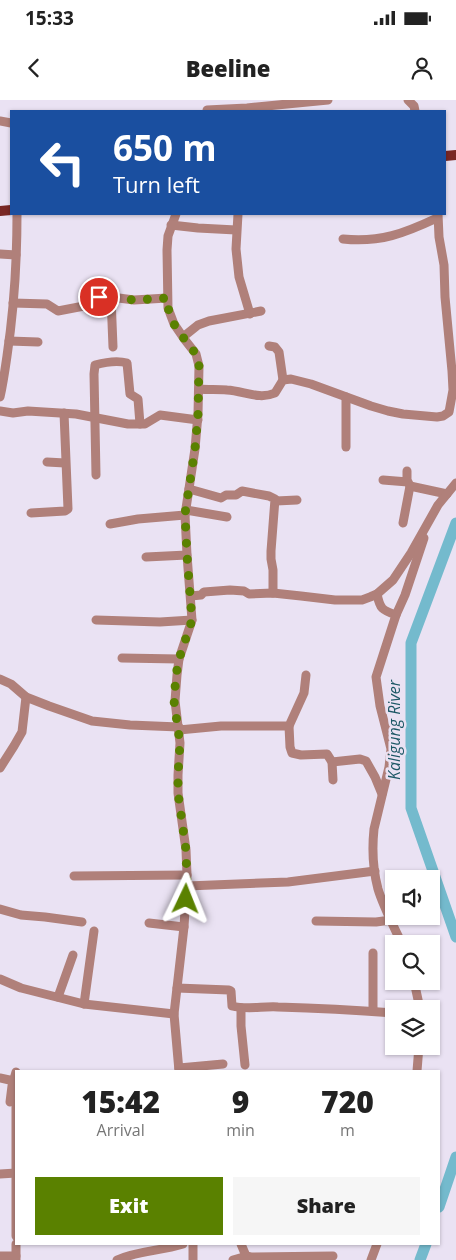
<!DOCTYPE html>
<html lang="en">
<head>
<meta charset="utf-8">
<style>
  :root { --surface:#fff; --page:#f6f6f6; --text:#222; --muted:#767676; --accent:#5a8100 }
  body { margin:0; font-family:"Open Sans",sans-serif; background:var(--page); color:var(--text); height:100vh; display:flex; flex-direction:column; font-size:19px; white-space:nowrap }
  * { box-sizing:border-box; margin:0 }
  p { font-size:16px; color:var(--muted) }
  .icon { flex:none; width:28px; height:28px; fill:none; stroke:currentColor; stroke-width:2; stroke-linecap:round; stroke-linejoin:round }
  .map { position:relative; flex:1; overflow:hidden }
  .sheet { position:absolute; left:15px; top:970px; width:425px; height:175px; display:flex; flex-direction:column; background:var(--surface); border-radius:0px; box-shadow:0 1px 4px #0004 }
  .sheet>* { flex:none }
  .hud { position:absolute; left:10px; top:10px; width:436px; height:105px; border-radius:0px; box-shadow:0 1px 4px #0004; background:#1a4fa0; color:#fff; overflow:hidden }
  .tools { position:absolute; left:385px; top:770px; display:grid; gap:10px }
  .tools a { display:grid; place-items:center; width:55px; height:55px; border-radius:0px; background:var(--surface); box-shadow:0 1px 4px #0004; font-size:25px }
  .pin { position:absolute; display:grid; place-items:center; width:42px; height:42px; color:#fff; margin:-21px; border:2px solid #fff; border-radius:50%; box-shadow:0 1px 5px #0007 }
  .me { position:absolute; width:55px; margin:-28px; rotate:2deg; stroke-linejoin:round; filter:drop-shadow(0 0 4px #0008) }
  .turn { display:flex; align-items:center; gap:18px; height:105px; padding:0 20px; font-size:22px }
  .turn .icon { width:65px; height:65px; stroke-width:2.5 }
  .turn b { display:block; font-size:35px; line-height:42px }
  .eta { display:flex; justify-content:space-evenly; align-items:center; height:85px; text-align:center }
  .eta b { font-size:30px; font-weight:800; line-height:35px }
  .primary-button { display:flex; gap:10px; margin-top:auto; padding:10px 20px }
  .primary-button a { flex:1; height:58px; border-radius:0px; background:var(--accent); color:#fff; font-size:20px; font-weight:800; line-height:58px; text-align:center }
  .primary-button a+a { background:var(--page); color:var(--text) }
  .status { display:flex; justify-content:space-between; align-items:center; height:35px; padding:0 25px; background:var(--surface); direction:ltr }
  .status svg { height:14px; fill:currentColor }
  header { display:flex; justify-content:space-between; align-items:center; height:65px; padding:0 20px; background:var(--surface); font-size:22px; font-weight:800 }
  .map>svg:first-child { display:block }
</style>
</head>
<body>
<div class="status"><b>15:33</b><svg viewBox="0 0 49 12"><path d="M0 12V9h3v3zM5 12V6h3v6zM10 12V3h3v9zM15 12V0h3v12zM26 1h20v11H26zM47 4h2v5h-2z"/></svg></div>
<header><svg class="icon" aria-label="back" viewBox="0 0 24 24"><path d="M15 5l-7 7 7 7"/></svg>Beeline<svg class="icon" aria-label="person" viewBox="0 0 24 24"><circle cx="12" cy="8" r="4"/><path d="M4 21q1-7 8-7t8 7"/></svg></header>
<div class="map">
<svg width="456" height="1160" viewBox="0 0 456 1160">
  <rect width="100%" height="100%" fill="#eae2f3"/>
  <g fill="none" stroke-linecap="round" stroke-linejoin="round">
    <g stroke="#74bacd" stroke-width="11">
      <path d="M456,423L411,543V708L456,837"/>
      <path d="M439,1107L456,1057"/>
      <path d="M420,1160L426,1144"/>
    </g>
    <g stroke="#b0807a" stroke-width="9">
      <path d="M408,0L414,6L415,11"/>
      <path d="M207,10L247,8L328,0"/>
      <path d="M0,21L11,23"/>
      <path d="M176,114L168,136L167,150L168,208L174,224L185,240L196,254L199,266L198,314L195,349L185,415L187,455L192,520L179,559L177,575L175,601L180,643L178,675V693L186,750L187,775L184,827L174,914L179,971"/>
      <path d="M238,114L236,149L239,177L250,214"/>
      <path d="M171,125L198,128L236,130"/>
      <path d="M343,139C380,143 405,133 437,118"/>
      <path d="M0,154L16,155"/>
      <path d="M111,197L113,247"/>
      <path d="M13,203L47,204L58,211L84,206L95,198L99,197H111L134,200L167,198"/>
      <path d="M183,237L198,225L209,221L261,211"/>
      <path d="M9,241L38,242"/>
      <path d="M269,246L275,247L279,252L283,280"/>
      <path d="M199,289C208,290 218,289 227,290C244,291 259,300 275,293L283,280L291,279L311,284L371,306L388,311L403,314L437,317L443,316L449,312L453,290L452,271L445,197L444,165L439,137L438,114"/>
      <path d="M0,297C3,284 5,270 7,256C14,209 17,161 17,114"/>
      <path d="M0,311L13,313L28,311L76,314L128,324H145L160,315L198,320"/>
      <path d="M346,347V297"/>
      <path d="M47,362L65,363"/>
      <path d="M407,371V382"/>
      <path d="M96,375L94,274L95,265C106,262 117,260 127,263L130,294L138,299L140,324"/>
      <path d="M383,380L408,382L410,386"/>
      <path d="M189,389L221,398L226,395H236L242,391L269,396L275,399L271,451V459L273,470V493"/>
      <path d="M276,401L297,400"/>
      <path d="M186,410L227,417"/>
      <path d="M31,413L65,411L68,409L64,313"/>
      <path d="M403,423L410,386L447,394"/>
      <path d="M110,424L138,419L185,415"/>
      <path d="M146,457L187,455"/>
      <path d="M377,494C380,509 382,510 396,515L376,577L380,606L391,649L389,667L374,729C372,748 373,770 378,789C383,806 394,827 402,844"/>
      <path d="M191,496L201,495L204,492L230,490L244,491L249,494L273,493L301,496L335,500H362L370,497L377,494L393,480L411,453L438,405L456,383"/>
      <path d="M396,515L405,495L424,438"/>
      <path d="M96,520L160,522L192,520"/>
      <path d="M122,558L179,559"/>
      <path d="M0,579L11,584L26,597L49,606L92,621L130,625L179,627"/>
      <path d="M289,626L290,647L292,653L301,655L327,654L332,662L333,680"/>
      <path d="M179,630L221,626H289L304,593L306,575"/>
      <path d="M332,662L360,659L366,661L375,677L382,694"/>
      <path d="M0,668L14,646L22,632L26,597"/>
      <path d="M74,776L187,775"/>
      <path d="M187,786L288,782L375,771"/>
      <path d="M0,809L21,815L45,817L82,822"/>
      <path d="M316,821L376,822L391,820"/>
      <path d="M149,823L184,827"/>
      <path d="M0,879L21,888L84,904L174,914"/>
      <path d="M414,881L420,909"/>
      <path d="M177,888L229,890L231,891L232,906C247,910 263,906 278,907C317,908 355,910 394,913"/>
      <path d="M58,897L73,855"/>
      <path d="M84,904L94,831"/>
      <path d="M241,908V926L245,965"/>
      <path d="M373,911V853"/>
      <path d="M179,968L223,964"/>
      <path d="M417,971L419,946"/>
      <path d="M0,978L14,981"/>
      <path d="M10,1002L12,986L16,972"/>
      <path d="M16,1003V1136"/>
      <path d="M0,1074L16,1073"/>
      <path d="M16,1144V1160"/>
      <path d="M193,1144V1160"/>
      <path d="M241,1144L246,1156L251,1157L333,1156"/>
      <path d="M0,1156H16"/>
      <path d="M117,1160C137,1151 161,1151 183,1144"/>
      <path d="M233,1160L247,1156"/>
      <path d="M371,1160L377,1144"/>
    </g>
    <g stroke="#792724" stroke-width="10">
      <path d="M445,56L456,55"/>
      <path d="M0,111L11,110"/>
    </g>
  </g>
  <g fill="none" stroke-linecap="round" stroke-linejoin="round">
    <path stroke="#5a8100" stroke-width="9" stroke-dasharray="0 16.2" d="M99,197H111L134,200L168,198V208L174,224L185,240L196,254L199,266L198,314L195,349L185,414L187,455L192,520L179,559L176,575L174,601L180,643L178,675V693L186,750L187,786L186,799"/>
  </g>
  <g text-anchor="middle" stroke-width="5" stroke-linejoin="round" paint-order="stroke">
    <g font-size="16" font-style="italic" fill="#1c5765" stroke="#eae2f3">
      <text transform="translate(394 630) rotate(-90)" y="6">Kaligung River</text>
    </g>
  </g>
</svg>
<div class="tools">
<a><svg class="icon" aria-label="sound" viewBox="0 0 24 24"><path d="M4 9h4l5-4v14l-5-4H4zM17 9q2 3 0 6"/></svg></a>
<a><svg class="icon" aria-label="search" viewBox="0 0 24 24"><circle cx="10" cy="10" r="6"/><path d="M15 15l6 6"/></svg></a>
<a><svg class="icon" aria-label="layers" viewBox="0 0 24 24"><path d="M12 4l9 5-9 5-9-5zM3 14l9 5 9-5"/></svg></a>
</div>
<div class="pin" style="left:99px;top:197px;background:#d93025"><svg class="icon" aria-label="arrive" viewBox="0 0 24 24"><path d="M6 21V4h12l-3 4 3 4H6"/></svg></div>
<svg class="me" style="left:186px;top:799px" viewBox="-20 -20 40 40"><path d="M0-17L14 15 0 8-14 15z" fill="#5a8100" stroke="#fff" stroke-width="4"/></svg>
<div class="hud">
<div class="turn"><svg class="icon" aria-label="left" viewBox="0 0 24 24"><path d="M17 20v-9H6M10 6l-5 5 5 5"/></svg><div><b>650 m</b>Turn left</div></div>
</div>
<section class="sheet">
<div class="eta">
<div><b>15:42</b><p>Arrival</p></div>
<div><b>9</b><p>min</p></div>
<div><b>720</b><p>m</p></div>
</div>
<div class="primary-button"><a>Exit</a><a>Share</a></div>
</section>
</div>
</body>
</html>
